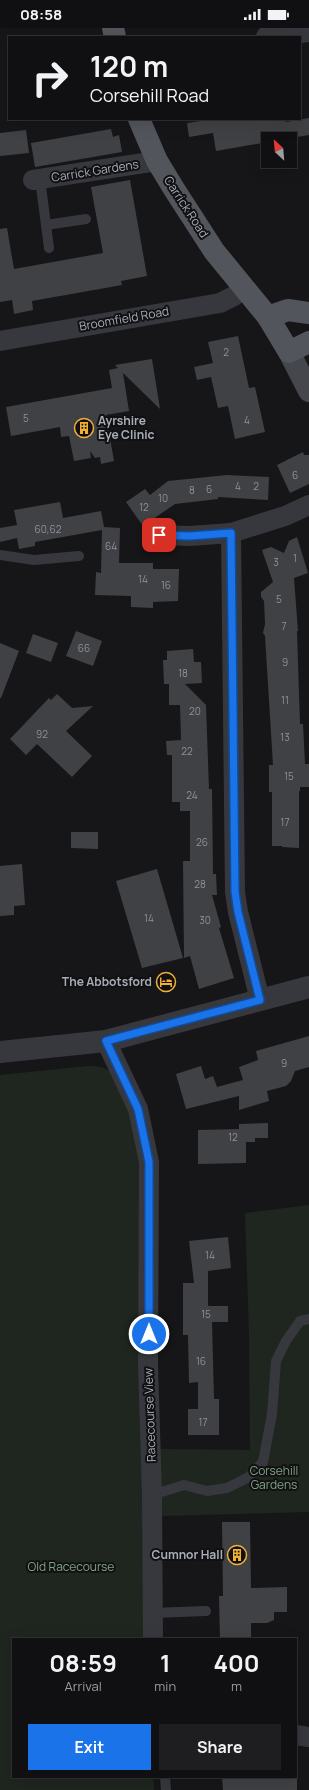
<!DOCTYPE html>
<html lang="en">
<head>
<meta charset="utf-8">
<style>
  :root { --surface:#101012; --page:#1e1e20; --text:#f1f3f6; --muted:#9c9d9f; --line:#303032; --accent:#1a73e8 }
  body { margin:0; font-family:Manrope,sans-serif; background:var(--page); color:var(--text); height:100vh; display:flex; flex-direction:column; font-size:15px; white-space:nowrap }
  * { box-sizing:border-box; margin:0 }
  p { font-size:13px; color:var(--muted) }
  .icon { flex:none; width:22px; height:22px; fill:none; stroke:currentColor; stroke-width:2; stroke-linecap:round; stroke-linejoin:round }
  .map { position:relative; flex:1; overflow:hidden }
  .sheet { position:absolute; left:12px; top:1610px; width:285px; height:140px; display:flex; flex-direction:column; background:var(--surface); border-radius:0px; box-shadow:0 4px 16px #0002,0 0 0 1px var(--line) }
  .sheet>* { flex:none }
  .top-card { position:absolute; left:8px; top:8px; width:293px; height:84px; border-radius:0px; box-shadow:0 4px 16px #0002,0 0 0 1px var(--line); background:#101012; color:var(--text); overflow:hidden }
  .needle { width:26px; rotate:334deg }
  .tools { position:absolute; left:261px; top:104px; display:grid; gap:8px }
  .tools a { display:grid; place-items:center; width:36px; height:36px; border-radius:0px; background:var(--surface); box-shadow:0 4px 16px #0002,0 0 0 1px var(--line); font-size:20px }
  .pin { position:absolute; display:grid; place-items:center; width:34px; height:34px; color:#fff; margin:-17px; border-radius:8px; box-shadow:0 2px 6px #0006 }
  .me { position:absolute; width:44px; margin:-22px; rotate:0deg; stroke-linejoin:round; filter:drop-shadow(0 0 3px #0008) }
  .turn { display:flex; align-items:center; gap:14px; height:84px; padding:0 16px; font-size:18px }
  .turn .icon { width:52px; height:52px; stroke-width:2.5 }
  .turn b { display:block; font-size:28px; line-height:34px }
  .eta { display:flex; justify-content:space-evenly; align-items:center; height:68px; text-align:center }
  .eta b { font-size:24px; font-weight:700; line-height:28px }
  .button { display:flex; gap:8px; margin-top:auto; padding:8px 16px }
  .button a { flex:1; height:46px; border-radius:0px; background:var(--accent); color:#fff; font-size:16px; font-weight:700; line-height:46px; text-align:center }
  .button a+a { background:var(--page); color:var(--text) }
  .status { display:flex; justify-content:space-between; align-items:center; height:28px; padding:0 20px; background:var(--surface); direction:ltr }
  .status svg { height:11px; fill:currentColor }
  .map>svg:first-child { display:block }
</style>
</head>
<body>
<div class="status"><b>08:58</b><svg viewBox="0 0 49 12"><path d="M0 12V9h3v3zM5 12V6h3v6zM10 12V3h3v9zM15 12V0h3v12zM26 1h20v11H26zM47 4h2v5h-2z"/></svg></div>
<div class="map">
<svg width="309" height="1762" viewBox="0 0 309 1762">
  <rect width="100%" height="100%" fill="#161618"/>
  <g fill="#1e261f">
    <path d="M88,1038C95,1038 101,1038 106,1041C130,1056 135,1108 141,1134L144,1611H13V1749H153L154,1762H0V1047Z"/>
    <path d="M309,1177V1484L159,1488L160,1421L250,1422L249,1307L245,1185Z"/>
  </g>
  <g fill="#404145">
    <path d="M309,90V107L285,111H268V114L216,123L213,105L189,109L187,95L215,91H285L286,94Z"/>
    <path d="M111,101L113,109L119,107L122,124L35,139L31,115Z"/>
    <path d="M26,102L29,125L0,128V105Z"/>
    <path d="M130,152L147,248L121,253L122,257L32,273L33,282L14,286L12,272L0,274V201L7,200L14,241L103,225L91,159Z"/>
    <path d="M238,308L249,360L255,359L265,404L235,411L228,378L218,380L211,349L197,352L194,339L213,335L208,314Z"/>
    <path d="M152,331L160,381L123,345L129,383L106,387L114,433L101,436L100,429L95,430L90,423L91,430L74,433L69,408L61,409L60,399L11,408L6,379L112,360L109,342L118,340L115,337Z"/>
    <path d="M303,424L304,427H309V456L290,465L277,437Z"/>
    <path d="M227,447L269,449L268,472L218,469V471L175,476L143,498L126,474L145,461L150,467L168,453Z"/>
    <path d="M60,474L63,490L101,483L104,499L120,500L119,535H153V541H179L178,573L153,574V580L131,579V568L95,567L96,544L101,545L102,502L35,514V518L19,521L17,510L0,514V500L17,497L14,482Z"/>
    <path d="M297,509L308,545L294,550L298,603H297L300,696H303L305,736H309V759H300V763H299V820L282,819V818H272V764H269V737H273L265,608L263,605L265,596L264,573L261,569V564L273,554L262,522L271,519L284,525L289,513Z"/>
    <path d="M76,603L102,613L93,638L66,628Z"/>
    <path d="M33,606L58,615L51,634L26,625Z"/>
    <path d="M0,615L19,623L1,670H0Z"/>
    <path d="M193,621L194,634H201L202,655L185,656L206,677L209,761H212L213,846H216L217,867H212L221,899L219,900L234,950L199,961L190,928L184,930L183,833H190V783H180V774H172V727H167L166,713L181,712L180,677H169V656H164L163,632H167V623Z"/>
    <path d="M57,666L72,680L93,678L66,703L92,728L72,749L37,716L26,727L10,711L49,670L51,672Z"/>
    <path d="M71,804H98V821L71,820Z"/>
    <path d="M22,836L25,877L14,878V887L0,888V838Z"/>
    <path d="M157,841L183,930L142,940L116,853Z"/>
    <path d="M309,1008V1039L295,1043L291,1053L286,1058L267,1063L269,1073L239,1082V1068L186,1081L176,1046L201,1038L205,1051L213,1048L217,1059L243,1052L239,1039L258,1032L256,1023Z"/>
    <path d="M268,1095V1110H255V1114H246V1135L198,1136V1102L239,1101V1096Z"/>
    <path d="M228,1209L231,1240L208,1243V1278H228V1294H212L214,1371H219V1407H188V1381H198V1354L189,1355L188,1307H183V1255H194L189,1213Z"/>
    <path d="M222,1494H250L251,1560L287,1559V1584H274V1592L267,1595H251V1611H220L219,1568H223Z"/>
    <path d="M222,1749H297V1762H223Z"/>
  </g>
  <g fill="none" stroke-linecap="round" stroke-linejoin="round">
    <g stroke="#37383d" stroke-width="10">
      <path d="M40,151L49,220"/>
      <path d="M46,197L86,191"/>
      <path d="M0,527L34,532L79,528"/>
      <path d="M152,1467L184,1457L207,1463L227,1460L249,1449L263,1434L272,1386L276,1333L286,1313L300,1293L309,1291"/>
      <path d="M153,1585L206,1583"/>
      <path d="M165,1749L166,1762"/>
    </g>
    <g stroke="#37383d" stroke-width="20">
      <path d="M33,152L157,133"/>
      <path d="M0,313L220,275L234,268L244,259"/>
      <path d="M159,507L190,508L231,505"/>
      <path d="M260,972L238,884L235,864L231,505L285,488L309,477"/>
      <path d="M106,1013L138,1081L149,1134L148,1337L152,1467L153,1611"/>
      <path d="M296,1707L309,1709"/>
    </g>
    <g stroke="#37383d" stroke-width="22">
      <path d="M267,9L309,3"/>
      <path d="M0,1024L106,1013L309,959"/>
    </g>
    <path stroke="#45474d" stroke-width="22" d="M289,324L309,363"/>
    <g stroke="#53555c" stroke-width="22">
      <path d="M113,0L115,9"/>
      <path d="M139,91L157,133L174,161L214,223L268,289L289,324L309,314"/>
      <path d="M268,289L288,282L309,285"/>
    </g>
  </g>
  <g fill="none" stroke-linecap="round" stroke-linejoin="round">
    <g stroke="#114b97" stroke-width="10">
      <path id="route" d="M149,1306V1134L138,1081L106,1013L260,972L238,884L235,864L231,505L190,508L159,507"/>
    </g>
    <use href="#route" stroke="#1a73e8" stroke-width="7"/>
  </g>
  <defs>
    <g id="building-ring" transform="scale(1)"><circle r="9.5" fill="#111113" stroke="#f2b134" stroke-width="1.5"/><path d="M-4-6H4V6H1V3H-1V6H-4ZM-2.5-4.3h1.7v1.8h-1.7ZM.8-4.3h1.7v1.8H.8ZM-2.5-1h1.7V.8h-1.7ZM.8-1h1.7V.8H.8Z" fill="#f2b134"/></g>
    <g id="hotel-ring" transform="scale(1)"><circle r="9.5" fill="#111113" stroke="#f2b134" stroke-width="1.5"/><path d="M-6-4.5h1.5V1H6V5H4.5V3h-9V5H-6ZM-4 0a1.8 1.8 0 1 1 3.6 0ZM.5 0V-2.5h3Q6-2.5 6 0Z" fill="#f2b134"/></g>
  </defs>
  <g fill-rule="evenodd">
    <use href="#building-ring" x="84" y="400"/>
    <use href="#hotel-ring" x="166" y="954"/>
    <use href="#building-ring" x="237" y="1527"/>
  </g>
  <g text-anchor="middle" stroke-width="4" stroke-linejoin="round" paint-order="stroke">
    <g font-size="10" fill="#8e929b">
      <text x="226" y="328">2</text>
      <text x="26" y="394">5</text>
      <text x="247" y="396">4</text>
      <text x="295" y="451">6</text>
      <text x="238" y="462">4</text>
      <text x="256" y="462">2</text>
      <text x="209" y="465">6</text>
      <text x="192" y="466">8</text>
      <text x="163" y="474">10</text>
      <text x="144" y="483">12</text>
      <text x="48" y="505">60,62</text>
      <text x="111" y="522">64</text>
      <text x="295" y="534">1</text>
      <text x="276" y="538">3</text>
      <text x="143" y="555">14</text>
      <text x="166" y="561">16</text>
      <text x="279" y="575">5</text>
      <text x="284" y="602">7</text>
      <text x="84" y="624">66</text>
      <text x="285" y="638">9</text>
      <text x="183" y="649">18</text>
      <text x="285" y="676">11</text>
      <text x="195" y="687">20</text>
      <text x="42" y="710">92</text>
      <text x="285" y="713">13</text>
      <text x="187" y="727">22</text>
      <text x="289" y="752">15</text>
      <text x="192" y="771">24</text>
      <text x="285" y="798">17</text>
      <text x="202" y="818">26</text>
      <text x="200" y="860">28</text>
      <text x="149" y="894">14</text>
      <text x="205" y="896">30</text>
      <text x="284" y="1039">9</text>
      <text x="233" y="1113">12</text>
      <text x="210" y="1231">14</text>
      <text x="206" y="1290">15</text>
      <text x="201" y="1337">16</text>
      <text x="203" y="1398">17</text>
    </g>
    <g font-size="12" fill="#a8adb8" stroke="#111113">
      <text transform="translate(95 143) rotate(-9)" y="4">Carrick Gardens</text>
      <text transform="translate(186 179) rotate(57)" y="4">Carrick Road</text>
      <text transform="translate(124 291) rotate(-10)" y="4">Broomfield Road</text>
      <text transform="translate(150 1387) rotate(-92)" y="4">Racecourse View</text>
    </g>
    <g font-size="12" font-weight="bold" fill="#a8adb8" stroke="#111113" text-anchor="end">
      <text x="98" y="397" text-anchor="start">Ayrshire<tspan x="98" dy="14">Eye Clinic</tspan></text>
      <text x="152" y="958">The Abbotsford</text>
      <text x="223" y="1531">Cumnor Hall</text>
    </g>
    <g font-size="12" fill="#7fa381" stroke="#111113">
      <text x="274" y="1447">Corsehill<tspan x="274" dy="14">Gardens</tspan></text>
      <text x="71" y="1543">Old Racecourse</text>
    </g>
  </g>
</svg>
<div class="tools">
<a><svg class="needle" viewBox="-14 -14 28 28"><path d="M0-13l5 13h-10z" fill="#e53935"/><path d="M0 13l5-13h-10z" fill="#9c9d9f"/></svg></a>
</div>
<div class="pin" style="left:159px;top:507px;background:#d93025"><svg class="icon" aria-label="arrive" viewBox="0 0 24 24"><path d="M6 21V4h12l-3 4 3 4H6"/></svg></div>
<svg class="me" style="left:149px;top:1306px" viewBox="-20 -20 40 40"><circle r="17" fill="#1a73e8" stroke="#fff" stroke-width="3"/><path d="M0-11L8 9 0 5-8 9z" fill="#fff"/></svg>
<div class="top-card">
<div class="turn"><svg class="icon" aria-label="right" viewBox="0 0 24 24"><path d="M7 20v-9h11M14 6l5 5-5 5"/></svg><div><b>120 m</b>Corsehill Road</div></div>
</div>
<section class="sheet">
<div class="eta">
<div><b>08:59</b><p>Arrival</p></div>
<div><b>1</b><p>min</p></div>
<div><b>400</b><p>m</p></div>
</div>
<div class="button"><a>Exit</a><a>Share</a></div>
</section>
</div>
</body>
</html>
